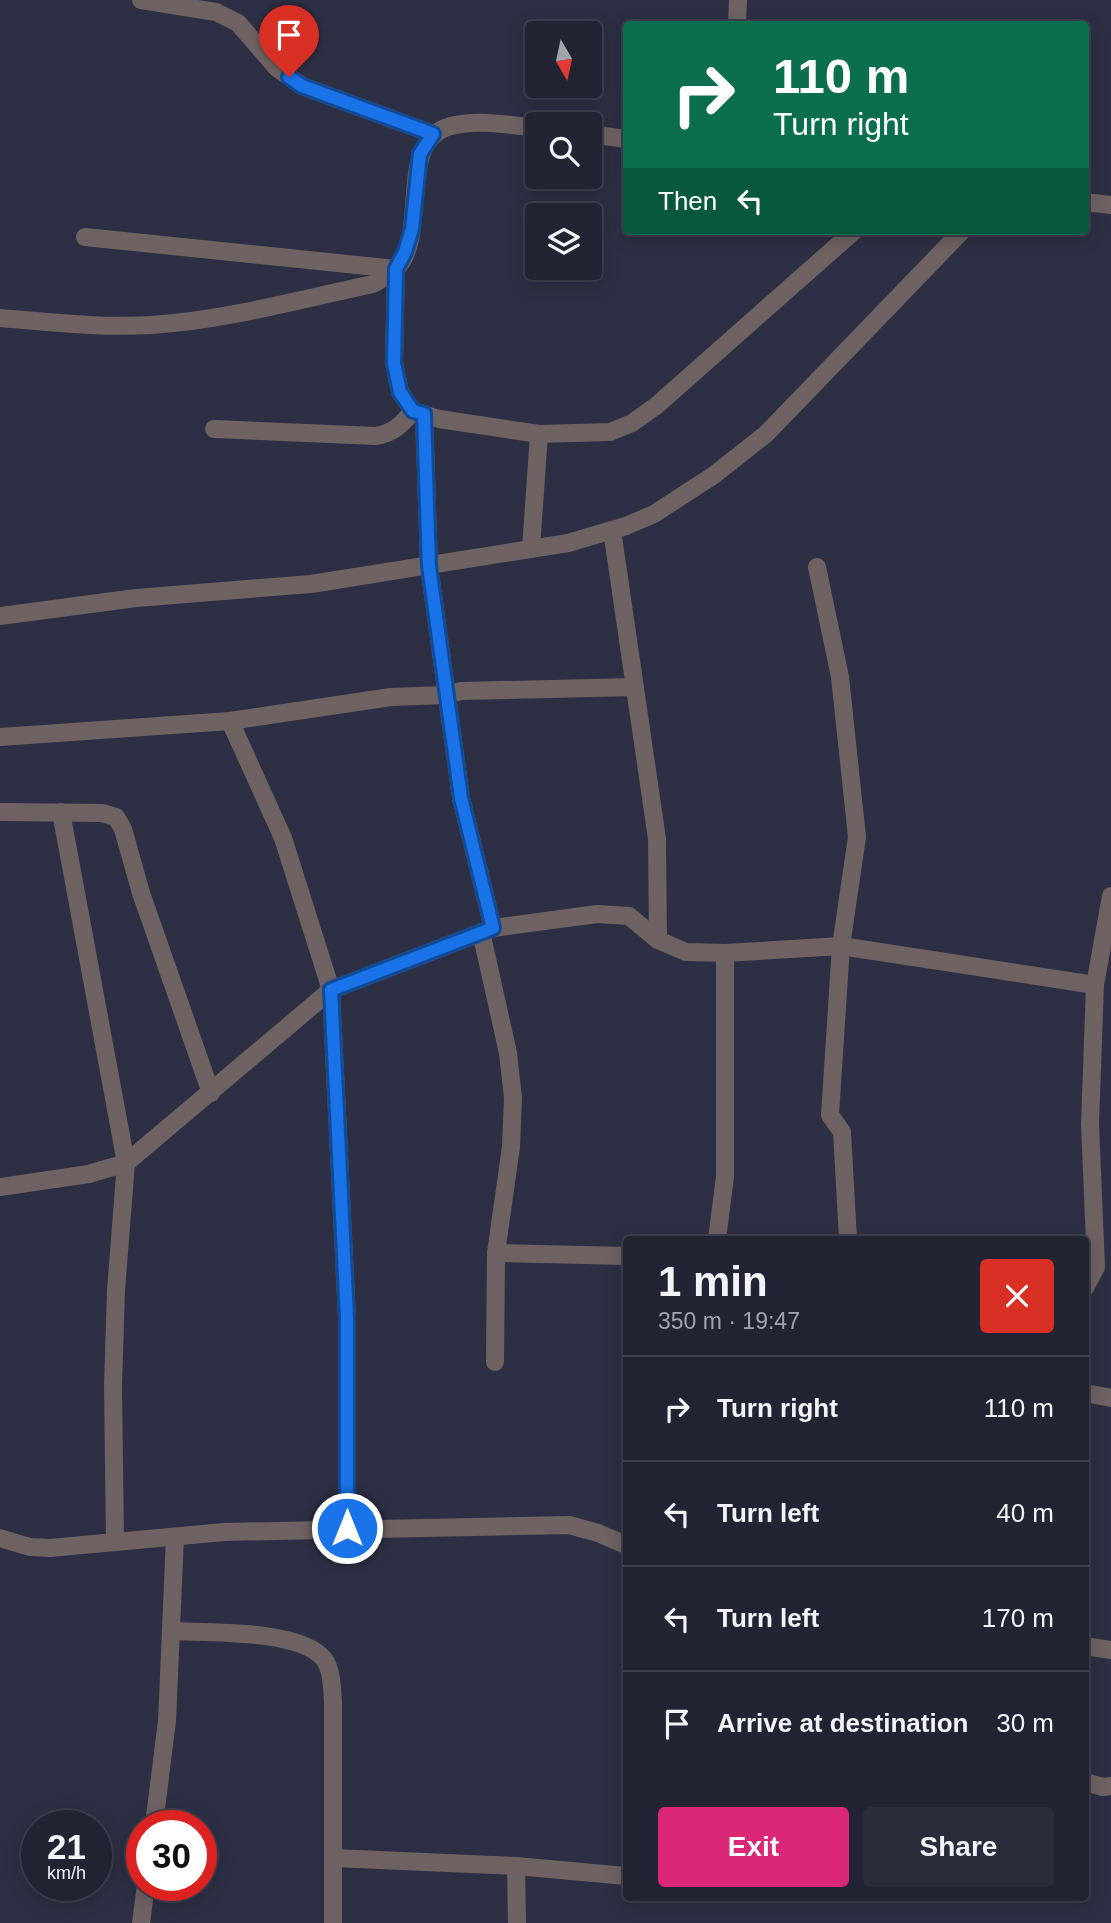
<!DOCTYPE html>
<html lang="en">
<head>
<meta charset="utf-8">
<style>
  :root { --surface:#222333; --page:#2a2b3b; --text:#f1f3f6; --muted:#a2a4ac; --line:#3f404e; --accent:#db2777 }
  body { margin:0; font-family:Arial,sans-serif; background:var(--page); color:var(--text); height:100vh; display:flex; flex-direction:column; font-size:26px; white-space:nowrap }
  * { box-sizing:border-box; margin:0 }
  p { font-size:23px; color:var(--muted) }
  .icon { flex:none; width:38px; height:38px; fill:none; stroke:currentColor; stroke-width:2; stroke-linecap:round; stroke-linejoin:round }
  .map { position:relative; flex:1; overflow:hidden }
  .details { position:absolute; left:623px; top:1236px; width:466px; height:665px; display:flex; flex-direction:column; background:var(--surface); border-radius:7px; box-shadow:0 4px 18px #0003,0 0 0 2px var(--line) }
  .details>* { flex:none }
  .top-card { position:absolute; left:623px; top:21px; width:466px; height:214px; border-radius:7px; box-shadow:0 4px 18px #0003,0 0 0 2px var(--line); background:#0b6e4f; color:#fff; overflow:hidden }
  .needle { width:46px; rotate:171deg }
  .fabs { position:absolute; left:525px; top:21px; display:grid; gap:14px }
  .fabs a { display:grid; place-items:center; width:77px; height:77px; border-radius:7px; background:var(--surface); box-shadow:0 4px 18px #0003,0 0 0 2px var(--line); font-size:35px }
  .speed { position:absolute; left:21px; top:1810px; display:flex; gap:14px; font-size:35px; font-weight:700; text-align:center }
  .speed>* { display:grid; place-content:center; width:91px; height:91px; border-radius:50%; background:var(--surface); box-shadow:0 4px 18px #0003,0 0 0 2px var(--line); line-height:1 }
  .speed small { font-size:18px; font-weight:400 }
  .speed .limit { border:10px solid #d22; background:#fff; color:#111 }
  .pin { position:absolute; display:grid; place-items:center; width:60px; height:60px; color:#fff; margin:-72px -30px; border-radius:50% 50% 50% 0; rotate:-45deg; box-shadow:0 0 7px #0007 }
  .pin .icon { rotate:45deg }
  .me { position:absolute; width:77px; margin:-38px; rotate:0deg; stroke-linejoin:round; filter:drop-shadow(0 0 5px #0008) }
  .turn { display:flex; align-items:center; gap:24px; height:147px; padding:0 35px; font-size:32px }
  .turn .icon { width:91px; height:91px; stroke-width:2.5 }
  .turn b { display:block; font-size:49px; line-height:60px }
  .then { display:flex; align-items:center; height:66px; padding:0 35px; background:#0003; gap:14px; font-size:26px }
  .round { display:grid; place-items:center; flex:none; width:74px; height:74px; border-radius:7px; background:var(--page) }
  .summary { display:flex; align-items:center; justify-content:space-between; height:119px; padding:0 35px }
  h1 { font-size:42px; font-weight:700; line-height:52px }
  .cta { display:flex; gap:14px; margin-top:auto; padding:14px 35px }
  .cta a { flex:1; height:80px; border-radius:7px; background:var(--accent); color:#fff; font-size:28px; font-weight:700; line-height:80px; text-align:center }
  .cta a+a { background:var(--page); color:var(--text) }
  ul { padding:0; list-style:none }
  li { display:flex; align-items:center; gap:21px; height:105px; padding:0 35px; border-top:2px solid var(--line) }
  li div { flex:1 }
  li b { display:block; font-size:26px }
  li em { font-style:normal }
  .map>svg:first-child { display:block }
</style>
</head>
<body>
<div class="map">
<svg width="1111" height="1923" viewBox="0 0 1111 1923">
  <rect width="100%" height="100%" fill="#2d2f44"/>
  <g fill="none" stroke-linecap="round" stroke-linejoin="round">
    <g stroke="#6f6262" stroke-width="18">
      <path d="M141,0L216,12L238,23L277,68L302,86L433,134"/>
      <path d="M737,24L738,0"/>
      <path d="M590,134L626,139"/>
      <path d="M1085,202L1111,205"/>
      <path d="M85,237L396,269L394,363L400,392L413,411L439,419L539,434L610,432L632,423L656,406L854,231"/>
      <path d="M0,318C50,322 101,328 151,325C222,321 302,299 373,284C380,280 390,275 396,269C430,234 395,140 451,126C477,119 510,125 537,128"/>
      <path d="M424,414L429,566L461,798L493,928"/>
      <path d="M214,429L376,436C394,433 402,424 413,411"/>
      <path d="M612,530L657,839L658,940"/>
      <path d="M531,549L539,434"/>
      <path d="M817,567L840,677L857,837L841,946L830,1115L842,1132L848,1239"/>
      <path d="M0,616L136,598L311,584L568,543L626,526L654,514L714,475L766,434L962,231"/>
      <path d="M230,721L283,838L331,990L347,1318V1528"/>
      <path d="M0,737L230,721L391,697L446,695L461,691L635,687"/>
      <path d="M0,812L102,813L116,817L123,829L141,893L211,1093"/>
      <path d="M61,812L126,1163L116,1290L113,1386L115,1542"/>
      <path d="M481,932L508,1053L513,1098L511,1147L496,1253L495,1362"/>
      <path d="M0,1187L89,1174L126,1163L331,990L493,928L597,914L629,916L658,940L686,952L725,953L841,946L1095,985"/>
      <path d="M717,1239L725,1177V953"/>
      <path d="M496,1253L626,1256"/>
      <path d="M1085,1288L1096,1267L1090,1124L1095,985L1111,896"/>
      <path d="M1085,1393L1111,1398"/>
      <path d="M0,1538L30,1547L50,1548L224,1532L569,1525L598,1533L626,1545"/>
      <path d="M171,1631C209,1633 300,1629 324,1659C332,1670 332,1688 333,1702V1923"/>
      <path d="M1085,1646L1111,1650"/>
      <path d="M1085,1782L1103,1787L1111,1786"/>
      <path d="M154,1825L167,1721L175,1537"/>
      <path d="M334,1858L516,1866L626,1876"/>
      <path d="M516,1866L517,1923"/>
      <path d="M141,1923L146,1885"/>
    </g>
  </g>
  <g fill="none" stroke-linecap="round" stroke-linejoin="round">
    <g stroke="#114b97" stroke-width="18">
      <path id="route" d="M289,77L302,86L433,134L420,154L412,229L405,252L396,269L394,363L400,392L413,411L424,414L429,566L461,798L493,928L331,990L347,1318V1528"/>
    </g>
    <use href="#route" stroke="#1a73e8" stroke-width="12"/>
  </g>
</svg>
<div class="fabs">
<a><svg class="needle" viewBox="-14 -14 28 28"><path d="M0-13l5 13h-10z" fill="#e53935"/><path d="M0 13l5-13h-10z" fill="#a2a4ac"/></svg></a>
<a><svg class="icon" aria-label="search" viewBox="0 0 24 24"><circle cx="10" cy="10" r="6"/><path d="M15 15l6 6"/></svg></a>
<a><svg class="icon" aria-label="layers" viewBox="0 0 24 24"><path d="M12 4l9 5-9 5-9-5zM3 14l9 5 9-5"/></svg></a>
</div>
<div class="speed"><div>21<small>km/h</small></div><div class="limit">30</div></div>
<div class="pin" style="left:289px;top:77px;background:#d93025"><svg class="icon" aria-label="arrive" viewBox="0 0 24 24"><path d="M6 21V4h12l-3 4 3 4H6"/></svg></div>
<svg class="me" style="left:347px;top:1528px" viewBox="-20 -20 40 40"><circle r="17" fill="#1a73e8" stroke="#fff" stroke-width="3"/><path d="M0-11L8 9 0 5-8 9z" fill="#fff"/></svg>
<div class="top-card">
<div class="turn"><svg class="icon" aria-label="right" viewBox="0 0 24 24"><path d="M7 20v-9h11M14 6l5 5-5 5"/></svg><div><b>110 m</b>Turn right</div></div>
<div class="then">Then<svg class="icon" aria-label="left" viewBox="0 0 24 24"><path d="M17 20v-9H6M10 6l-5 5 5 5"/></svg></div>
</div>
<section class="details">
<div class="summary"><div><h1>1 min</h1><p>350 m · 19:47</p></div><a class="round" style="background:#d93025;color:#fff"><svg class="icon" aria-label="close" viewBox="0 0 24 24"><path d="M6 6l12 12M18 6L6 18"/></svg></a></div>
<ul>
<li><svg class="icon" aria-label="right" viewBox="0 0 24 24"><path d="M7 20v-9h11M14 6l5 5-5 5"/></svg><div><b>Turn right</b></div><em>110 m</em></li>
<li><svg class="icon" aria-label="left" viewBox="0 0 24 24"><path d="M17 20v-9H6M10 6l-5 5 5 5"/></svg><div><b>Turn left</b></div><em>40 m</em></li>
<li><svg class="icon" aria-label="left" viewBox="0 0 24 24"><path d="M17 20v-9H6M10 6l-5 5 5 5"/></svg><div><b>Turn left</b></div><em>170 m</em></li>
<li><svg class="icon" aria-label="arrive" viewBox="0 0 24 24"><path d="M6 21V4h12l-3 4 3 4H6"/></svg><div><b>Arrive at destination</b></div><em>30 m</em></li>
</ul>
<div class="cta"><a>Exit</a><a>Share</a></div>
</section>
</div>
</body>
</html>
